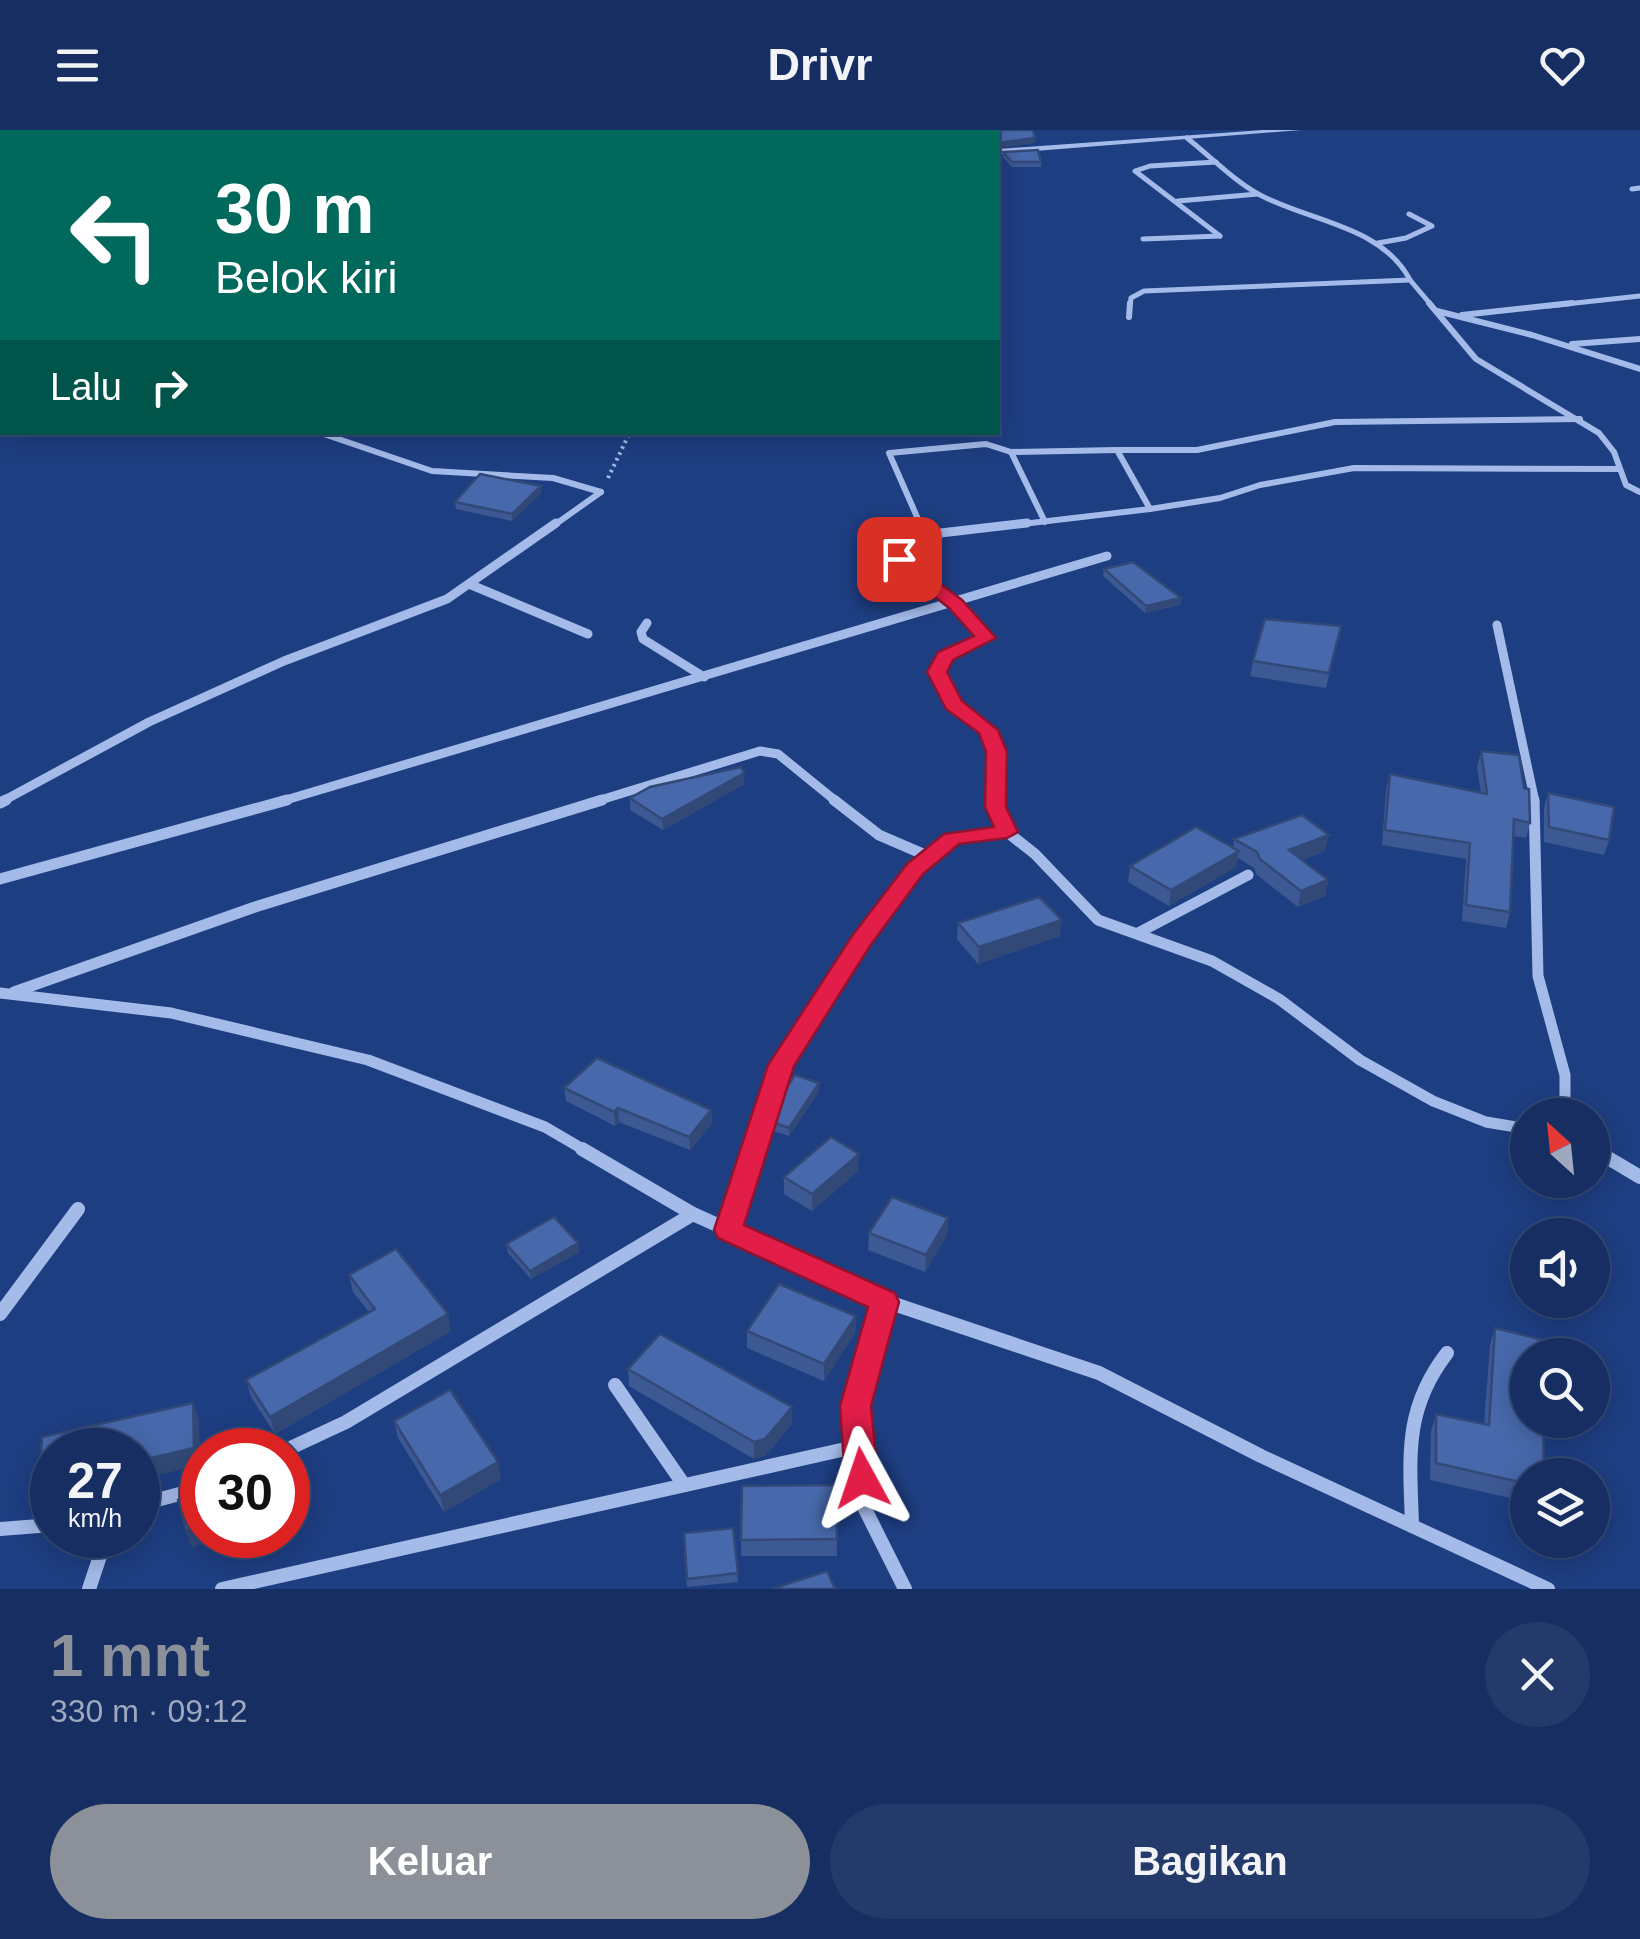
<!DOCTYPE html>
<html lang="id">
<head>
<meta charset="utf-8">
<style>
  :root { --surface:#162e62; --page:#233a6b; --text:#f1f3f6; --muted:#9ea8be; --line:#354a77; --accent:#8c9099 }
  body { margin:0; font-family:Arial,sans-serif; background:var(--page); color:var(--text); height:100vh; display:flex; flex-direction:column; font-size:38px; white-space:nowrap }
  * { box-sizing:border-box; margin:0 }
  p { font-size:32px; color:var(--muted) }
  .icon { flex:none; width:55px; height:55px; fill:none; stroke:currentColor; stroke-width:2; stroke-linecap:round; stroke-linejoin:round }
  .map { position:relative; height:1459px; overflow:hidden }
  .details { display:flex; flex-direction:column; background:var(--surface); flex:1 }
  .details>* { flex:none }
  .top-card { position:absolute; left:0px; top:0px; width:1000px; height:305px; box-shadow:0 5px 25px #0003,0 0 0 2px var(--line); background:#00695c; color:#fff; overflow:hidden }
  .needle { width:65px; rotate:333deg }
  .controls { position:absolute; left:1510px; top:968px; display:grid; gap:20px }
  .controls a { display:grid; place-items:center; width:100px; height:100px; border-radius:50%; background:var(--surface); box-shadow:0 5px 25px #0003,0 0 0 2px var(--line); font-size:50px }
  .speed { position:absolute; left:30px; top:1298px; display:flex; gap:20px; font-size:50px; font-weight:700; text-align:center }
  .speed>* { display:grid; place-content:center; width:130px; height:130px; border-radius:50%; background:var(--surface); box-shadow:0 5px 25px #0003,0 0 0 2px var(--line); line-height:1 }
  .speed small { font-size:25px; font-weight:400 }
  .speed .limit { border:15px solid #d22; background:#fff; color:#111 }
  .pin { position:absolute; display:grid; place-items:center; width:85px; height:85px; color:#fff; margin:-42px; border-radius:20px; box-shadow:0 5px 15px #0006 }
  .me { position:absolute; width:110px; margin:-55px; rotate:355deg; stroke-linejoin:round; filter:drop-shadow(0 0 8px #0008) }
  .turn { display:flex; align-items:center; gap:35px; height:210px; padding:0 50px; font-size:45px }
  .turn .icon { width:130px; height:130px; stroke-width:2.5 }
  .turn b { display:block; font-size:70px; line-height:85px }
  .then { display:flex; align-items:center; height:95px; padding:0 50px; background:#0003; gap:20px; font-size:38px }
  .round { display:grid; place-items:center; flex:none; width:105px; height:105px; border-radius:52px; background:var(--page) }
  .overview { display:flex; align-items:center; justify-content:space-between; height:170px; padding:0 50px }
  h1 { font-size:60px; font-weight:700; line-height:75px; color:var(--accent) }
  .primary-button { display:flex; gap:20px; margin-top:auto; padding:20px 50px }
  .primary-button a { flex:1; height:115px; border-radius:60px; background:var(--accent); color:#fff; font-size:40px; font-weight:700; line-height:115px; text-align:center }
  .primary-button a+a { background:var(--page); color:var(--text) }
  header { display:flex; justify-content:space-between; align-items:center; height:130px; padding:0 50px; background:var(--surface); font-size:45px; font-weight:700 }
  .map>svg:first-child { display:block }
</style>
</head>
<body>
<header><svg class="icon" aria-label="menu" viewBox="0 0 24 24"><path d="M4 6h16M4 12h16M4 18h16"/></svg>Drivr<svg class="icon" aria-label="heart" viewBox="0 0 24 24"><path d="M12 20l-8-8c-3-5 5-10 8-4 3-6 11-1 8 4z"/></svg></header>
<div class="map">
<svg width="1640" height="1459" viewBox="0 0 1640 1459">
  <rect width="100%" height="100%" fill="#1e3e82"/>
  <g fill="none" stroke-linecap="round" stroke-linejoin="round">
    <path stroke="#a4bbe9" stroke-width="4" stroke-dasharray="2.5 4" stroke-linecap="butt" d="M608,348L630,302"/>
    <g stroke="#a4bbe9" stroke-width="5">
      <path d="M1216,32L1150,36L1135,41L1220,106"/>
      <path d="M1632,59L1640,58"/>
      <path d="M1178,71L1258,64"/>
      <path d="M1143,109L1220,106"/>
      <path d="M1378,113L1406,108L1432,96L1409,84"/>
      <path d="M1410,150L1432,176"/>
      <path d="M1130,176L1131,168L1144,161L1410,150C1382,96 1311,92 1260,65C1234,51 1210,26 1187,8"/>
      <path d="M1548,176L1640,166"/>
    </g>
    <g stroke="#a4bbe9" stroke-width="6">
      <path d="M1429,173L1476,229L1599,303L1614,322L1626,355L1640,362"/>
      <path d="M1437,181L1532,205L1640,239"/>
      <path d="M1462,185L1572,173"/>
      <path d="M1129,187L1130,173"/>
      <path d="M1572,214L1640,209"/>
      <path d="M1580,289L1335,292L1197,320H1117L1150,379L1220,368L1260,355L1354,338L1619,339"/>
      <path d="M318,302L432,341L553,348L601,362"/>
      <path d="M1011,322L1045,392"/>
      <path d="M553,396L601,362"/>
      <path d="M921,396L889,323L986,314L1011,322L1117,320"/>
      <path d="M1005,396L1150,379"/>
    </g>
    <g stroke="#a4bbe9" stroke-width="9">
      <path d="M920,393L932,404L1027,393"/>
      <path d="M899,429L956,474L986,508L945,526L937,542L953,575L988,600L997,622L995,672"/>
      <path d="M469,454L588,504"/>
      <path d="M647,493L641,502L643,509L704,547"/>
      <path d="M1497,495L1535,672"/>
      <path d="M1,672L149,592L284,531L447,469L556,393"/>
      <path d="M279,672L1107,426"/>
      <path d="M594,672L760,621L778,624L837,672"/>
    </g>
    <g stroke="#a4bbe9" stroke-width="11">
      <path d="M834,670L879,705L930,727"/>
      <path d="M995,670L1007,702L1035,724L1098,790L1212,831L1279,869L1360,930L1433,971L1486,992L1528,999"/>
      <path d="M1534,670L1538,846L1565,945V985"/>
      <path d="M0,673L6,670"/>
      <path d="M0,749L287,670"/>
      <path d="M1138,803L1248,745"/>
      <path d="M14,862L255,777L602,670"/>
      <path d="M0,863L171,883L368,930L545,997L586,1021"/>
      <path d="M1592,1018L1597,1021"/>
      <path d="M753,1021L781,935L860,811L915,739L952,708L1007,702"/>
    </g>
    <g stroke="#a4bbe9" stroke-width="14">
      <path d="M582,1019L693,1084L885,1171L1099,1243L1261,1326L1548,1459"/>
      <path d="M1593,1019L1640,1047"/>
      <path d="M728,1100L754,1019"/>
      <path d="M885,1171L856,1276L865,1379L905,1459"/>
      <path d="M0,1184L78,1079"/>
      <path d="M615,1255L684,1355"/>
      <path d="M286,1320L346,1292L693,1084"/>
      <path d="M138,1375L202,1358"/>
      <path d="M1412,1396C1410,1328 1403,1280 1447,1223"/>
      <path d="M0,1399L52,1395"/>
      <path d="M89,1459L107,1405"/>
      <path d="M222,1459L859,1316"/>
    </g>
    <g fill="#a4bbe9" fill-rule="evenodd">
      <path d="M1263,0H1301L998,24V19Z"/>
      <rect x="0" y="87" width="2" height="6"/>
    </g>
  </g>
  <g fill="#3d5993">
    <path d="M1003,22L1041,32V37H1012L1003,27Z"/>
    <path d="M541,363L512,391L456,379L455,372Z"/>
    <path d="M1104,439L1181,468L1180,475L1145,483L1103,446Z"/>
    <path d="M1341,496L1326,558L1250,546L1253,531Z"/>
    <path d="M1481,621L1530,693L1526,708L1513,706L1510,782L1506,798L1462,791L1466,729L1382,715L1386,659L1390,644L1481,663L1477,637Z"/>
    <path d="M744,654L663,700L630,680V668Z"/>
    <path d="M1548,663L1609,710L1604,725L1544,712V678Z"/>
    <path d="M1234,709L1325,721L1302,730L1328,750L1325,766L1298,777L1257,745L1254,738L1238,728L1236,737L1169,776L1128,752L1130,736L1233,718Z"/>
    <path d="M958,793L1060,806L978,834L957,809Z"/>
    <path d="M564,958L711,980L712,993L690,1020L619,992L615,996L566,971Z"/>
    <path d="M819,961L789,1006L770,1000V991Z"/>
    <path d="M858,1041L812,1081L784,1064V1047Z"/>
    <path d="M948,1088L947,1105L925,1142L868,1120L869,1103Z"/>
    <path d="M578,1113L579,1122L531,1149L508,1123L506,1114Z"/>
    <path d="M349,1145L451,1201L275,1304L251,1267L246,1250L369,1182L353,1162Z"/>
    <path d="M856,1186L855,1203L824,1251L747,1218V1201Z"/>
    <path d="M1495,1198L1528,1225V1372L1430,1350L1431,1301L1436,1284L1484,1294L1490,1215Z"/>
    <path d="M628,1239L792,1277V1294L765,1326L754,1329L629,1256Z"/>
    <path d="M394,1291L501,1349L444,1382L398,1308Z"/>
    <path d="M836,1355L837,1426H741V1410Z"/>
    <path d="M733,1398L738,1452L687,1457L684,1403Z"/>
  </g>
  <g fill="#324978">
    <path d="M1035,8V13L998,18V13Z"/>
    <path d="M541,356V363L512,391V384Z"/>
    <path d="M1181,468L1180,475L1145,483L1146,476Z"/>
    <path d="M744,643V654L663,700L662,689Z"/>
    <path d="M1329,705L1325,721L1286,736L1289,720Z"/>
    <path d="M1239,721L1236,737L1169,776L1171,760Z"/>
    <path d="M1328,750L1325,766L1298,777L1301,761Z"/>
    <path d="M1062,790L1060,806L978,834L979,817Z"/>
    <path d="M819,953V961L789,1006V998Z"/>
    <path d="M618,978L619,992L615,996L614,982Z"/>
    <path d="M711,980L712,993L690,1020L689,1007Z"/>
    <path d="M859,1024L858,1041L812,1081V1064Z"/>
    <path d="M948,1088L947,1105L925,1142L926,1125Z"/>
    <path d="M578,1113L579,1122L531,1149L530,1141Z"/>
    <path d="M448,1184L451,1201L275,1304L270,1287Z"/>
    <path d="M856,1186L855,1203L824,1251V1234Z"/>
    <path d="M193,1273L199,1290L200,1335L138,1350V1331Z"/>
    <path d="M792,1277V1294L765,1326L754,1329V1312Z"/>
    <path d="M498,1332L501,1349L444,1382L440,1365Z"/>
    <path d="M52,1350V1369L46,1370L39,1353Z"/>
    <path d="M202,1394V1405H220L192,1418L186,1401Z"/>
  </g>
  <g fill="#4768ab" stroke="#324978" stroke-width="2.5">
    <path d="M906,0H964V2H907Z"/>
    <path d="M983,0H1033L1035,8L998,13V2H985Z"/>
    <path d="M1038,20L1041,32H1012L1003,22Z"/>
    <path d="M480,344L541,356L512,384L455,372Z"/>
    <path d="M1133,432L1181,468L1146,476L1104,439Z"/>
    <path d="M1265,489L1341,496L1329,543L1253,531Z"/>
    <path d="M1481,621L1519,625L1524,658L1529,659L1530,693L1514,689L1510,782L1466,775L1470,713L1385,700L1390,644L1487,664Z"/>
    <path d="M741,637L744,643L662,689L630,668L650,657Z"/>
    <path d="M1548,663L1614,677L1609,710L1549,697Z"/>
    <path d="M1302,685L1329,705L1289,720L1328,750L1301,761L1260,729L1257,722L1234,709Z"/>
    <path d="M1196,697L1239,721L1171,760L1130,736Z"/>
    <path d="M1039,767L1062,790L979,817L958,793Z"/>
    <path d="M597,928L711,980L689,1007L618,978L614,982L564,958Z"/>
    <path d="M795,945L819,953L789,998L770,991L776,973Z"/>
    <path d="M831,1007L859,1024L812,1064L784,1047Z"/>
    <path d="M892,1067L948,1088L926,1125L869,1103Z"/>
    <path d="M554,1087L578,1113L530,1141L506,1114Z"/>
    <path d="M396,1119L448,1184L270,1287L246,1250L375,1179L349,1145Z"/>
    <path d="M779,1154L856,1186L824,1234L747,1201Z"/>
    <path d="M1495,1198L1547,1211V1225H1528V1290H1543L1544,1345H1528V1354L1436,1333V1284L1489,1295Z"/>
    <path d="M660,1204L792,1277L765,1309L754,1312L628,1239Z"/>
    <path d="M450,1260L498,1332L440,1365L394,1291Z"/>
    <path d="M193,1273L194,1318L138,1331V1320H52V1350L39,1353L42,1307Z"/>
    <path d="M836,1355L837,1409L741,1410L742,1356Z"/>
    <path d="M202,1358V1394L186,1401L178,1370Z"/>
    <path d="M733,1398L738,1443L687,1449L684,1403Z"/>
    <path d="M827,1441L835,1459H772Z"/>
  </g>
  <path fill="#e11d48" stroke="#92132f" stroke-width="2.5" d="M899,423L962,470L996,508L953,530L947,542L962,571L998,600L1007,622L1006,677L1018,702L1007,708L959,714L923,744L870,816L794,936L744,1095L895,1163L899,1172L871,1276L878,1348L873,1358L862,1362L850,1358L845,1348L840,1276L868,1177L718,1108L714,1100L768,935L852,806L907,734L944,704L994,697L985,677L986,622L979,603L946,579L927,542L938,522L974,506L949,478L892,433V425Z"/>
</svg>
<div class="controls">
<a><svg class="needle" viewBox="-14 -14 28 28"><path d="M0-13l5 13h-10z" fill="#e53935"/><path d="M0 13l5-13h-10z" fill="#9ea8be"/></svg></a>
<a><svg class="icon" aria-label="sound" viewBox="0 0 24 24"><path d="M4 9h4l5-4v14l-5-4H4zM17 9q2 3 0 6"/></svg></a>
<a><svg class="icon" aria-label="search" viewBox="0 0 24 24"><circle cx="10" cy="10" r="6"/><path d="M15 15l6 6"/></svg></a>
<a><svg class="icon" aria-label="layers" viewBox="0 0 24 24"><path d="M12 4l9 5-9 5-9-5zM3 14l9 5 9-5"/></svg></a>
</div>
<div class="speed"><div>27<small>km/h</small></div><div class="limit">30</div></div>
<div class="pin" style="left:899px;top:429px;background:#d93025"><svg class="icon" aria-label="arrive" viewBox="0 0 24 24"><path d="M6 21V4h12l-3 4 3 4H6"/></svg></div>
<svg class="me" style="left:862px;top:1348px" viewBox="-20 -20 40 40"><path d="M0-17L14 15 0 8-14 15z" fill="#e11d48" stroke="#fff" stroke-width="4"/></svg>
<div class="top-card">
<div class="turn"><svg class="icon" aria-label="left" viewBox="0 0 24 24"><path d="M17 20v-9H6M10 6l-5 5 5 5"/></svg><div><b>30 m</b>Belok kiri</div></div>
<div class="then">Lalu<svg class="icon" aria-label="right" viewBox="0 0 24 24"><path d="M7 20v-9h11M14 6l5 5-5 5"/></svg></div>
</div>
</div>
<section class="details">
<div class="overview"><div><h1>1 mnt</h1><p>330 m · 09:12</p></div><a class="round"><svg class="icon" aria-label="close" viewBox="0 0 24 24"><path d="M6 6l12 12M18 6L6 18"/></svg></a></div>
<div class="primary-button"><a>Keluar</a><a>Bagikan</a></div>
</section>
</body>
</html>
